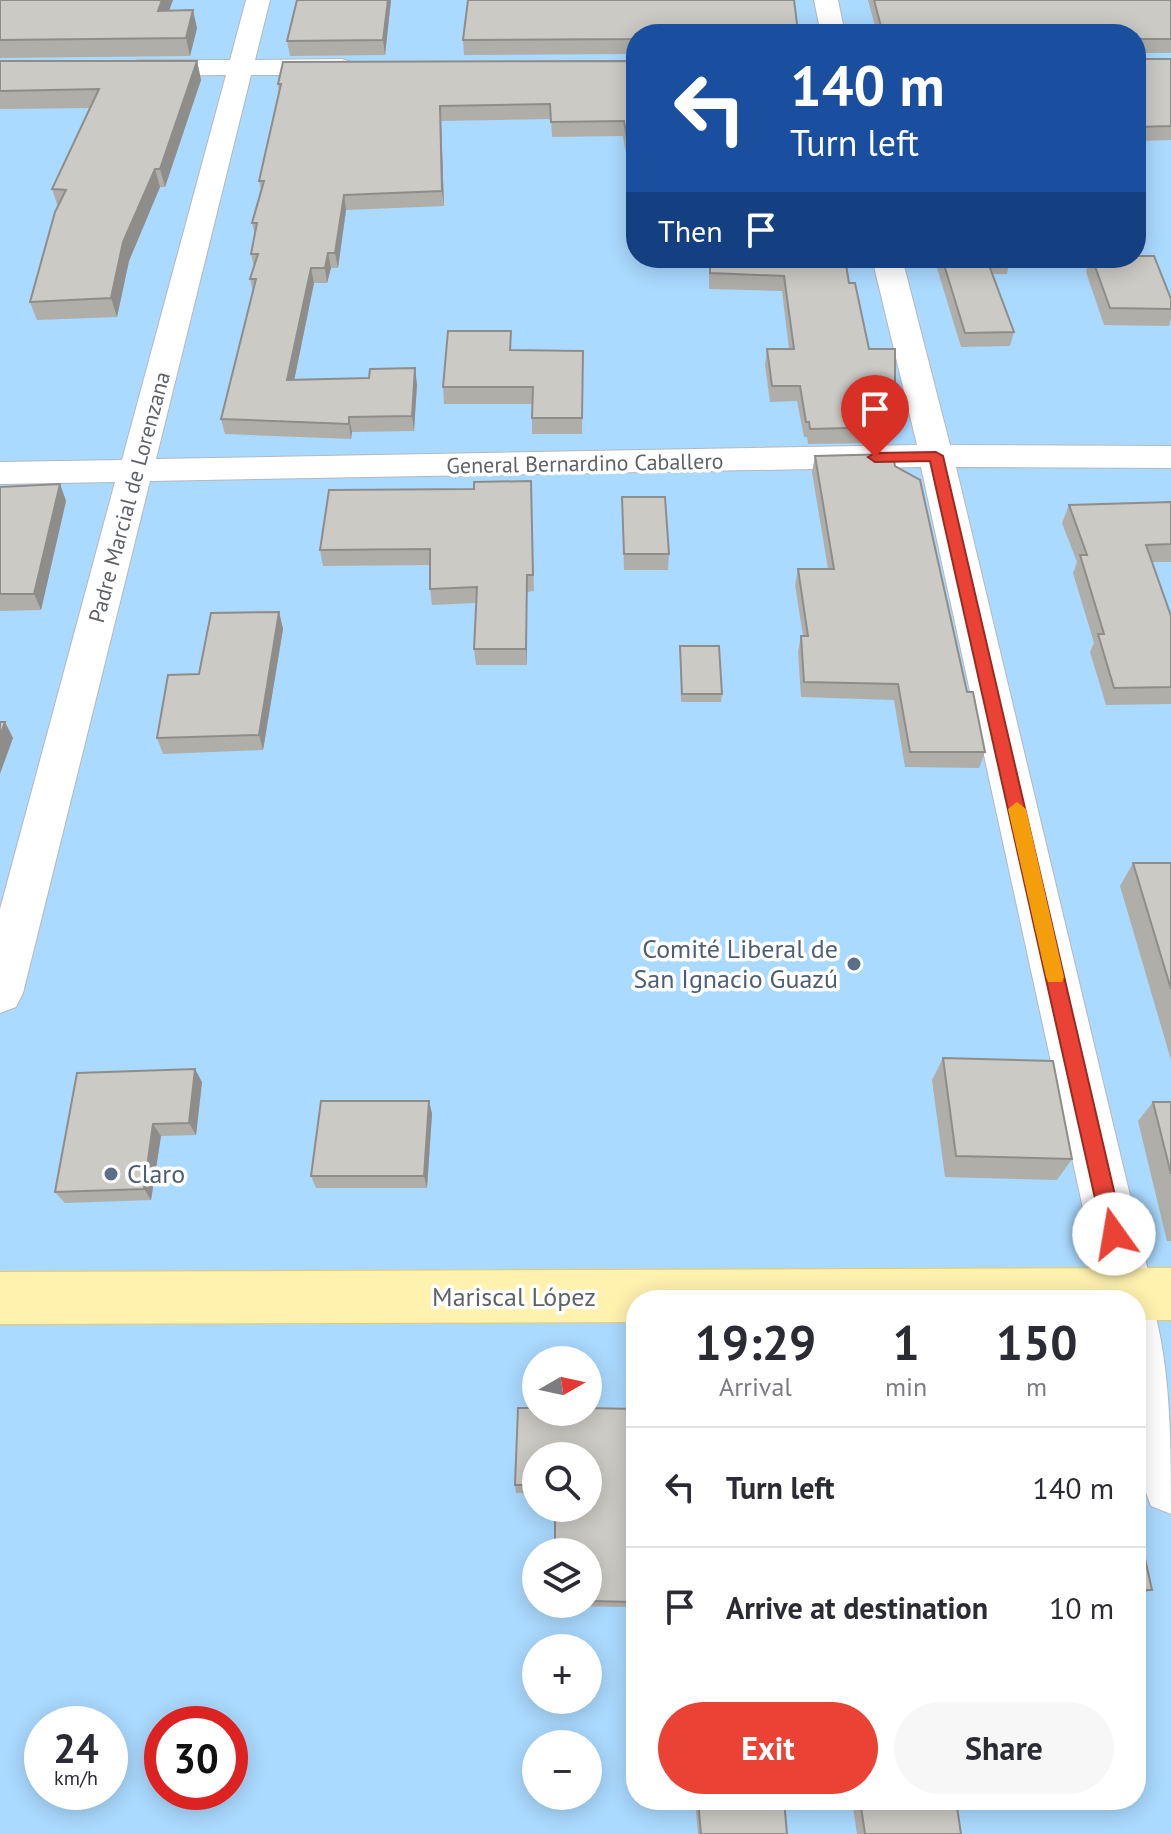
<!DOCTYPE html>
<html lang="en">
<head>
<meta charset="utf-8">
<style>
  :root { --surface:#fff; --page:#f7f7f7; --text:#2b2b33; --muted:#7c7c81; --line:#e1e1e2; --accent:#ea4335 }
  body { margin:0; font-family:"PT Sans",sans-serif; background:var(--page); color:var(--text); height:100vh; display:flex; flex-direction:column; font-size:30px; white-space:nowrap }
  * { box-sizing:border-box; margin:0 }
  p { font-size:26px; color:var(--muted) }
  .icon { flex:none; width:44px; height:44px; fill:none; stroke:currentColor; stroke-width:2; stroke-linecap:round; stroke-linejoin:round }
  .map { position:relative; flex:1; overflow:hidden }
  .side { position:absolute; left:626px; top:1290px; width:520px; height:520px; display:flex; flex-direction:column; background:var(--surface); border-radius:32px; box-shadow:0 4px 20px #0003 }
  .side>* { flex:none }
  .top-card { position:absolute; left:626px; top:24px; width:520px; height:244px; border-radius:32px; box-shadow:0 4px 20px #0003; background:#1a4fa0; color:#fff; overflow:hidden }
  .needle { width:52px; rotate:81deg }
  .tools { position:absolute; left:522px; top:1346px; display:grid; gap:16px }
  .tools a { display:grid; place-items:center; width:80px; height:80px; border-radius:50%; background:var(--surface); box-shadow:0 4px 20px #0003; font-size:40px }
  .speed { position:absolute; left:24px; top:1706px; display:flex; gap:16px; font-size:40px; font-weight:700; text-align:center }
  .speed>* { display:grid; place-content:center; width:104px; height:104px; border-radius:50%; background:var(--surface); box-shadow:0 4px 20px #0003; line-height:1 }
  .speed small { font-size:20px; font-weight:400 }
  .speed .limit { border:12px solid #d22; background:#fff; color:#111 }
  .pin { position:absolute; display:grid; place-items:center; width:68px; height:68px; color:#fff; margin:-82px -34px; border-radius:50% 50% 50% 0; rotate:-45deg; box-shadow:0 0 8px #0007 }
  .pin .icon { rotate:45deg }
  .me { position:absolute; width:88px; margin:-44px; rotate:347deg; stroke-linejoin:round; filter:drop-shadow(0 0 6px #0008) }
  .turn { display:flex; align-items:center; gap:28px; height:168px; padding:0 32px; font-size:36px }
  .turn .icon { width:104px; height:104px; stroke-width:2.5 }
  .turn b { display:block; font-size:56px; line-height:68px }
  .then { display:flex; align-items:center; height:76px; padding:0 32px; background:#0003; gap:16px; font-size:30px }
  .eta { display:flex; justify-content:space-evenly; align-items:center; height:136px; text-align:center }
  .eta b { font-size:48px; font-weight:700; line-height:56px }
  .action { display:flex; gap:16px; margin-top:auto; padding:16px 32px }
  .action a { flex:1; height:92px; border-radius:48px; background:var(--accent); color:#fff; font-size:32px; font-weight:700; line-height:92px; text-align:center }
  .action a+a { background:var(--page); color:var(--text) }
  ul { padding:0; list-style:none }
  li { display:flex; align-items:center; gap:24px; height:120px; padding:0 32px; border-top:2px solid var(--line) }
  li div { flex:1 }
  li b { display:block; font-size:30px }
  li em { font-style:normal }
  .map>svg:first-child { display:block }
</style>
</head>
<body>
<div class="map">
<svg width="1171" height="1834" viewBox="0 0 1171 1834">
  <rect width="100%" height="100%" fill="#f1efe8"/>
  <path fill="#aadaff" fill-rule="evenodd" d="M0,0H1171V1834H0ZM636,34H1136V258H636ZM636,1300H1136V1800H636ZM536,1360H588V1412H536ZM536,1456H588V1508H536ZM536,1552H588V1604H536ZM536,1648H588V1700H536ZM42,1724H110V1792H42ZM162,1724H230V1792H162ZM536,1744H588V1796H536Z"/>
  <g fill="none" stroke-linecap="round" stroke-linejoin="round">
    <g stroke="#b5b8bc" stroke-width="2">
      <g id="street">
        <path d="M246,0H270L255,60L342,59L351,62L355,67L351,72L342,75H251L156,459L917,445L872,258H902L950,445L1171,446V468L956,467L1155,1300L1150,1311L1155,1313C1171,1376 1171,1448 1171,1514L1151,1506C1125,1443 1136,1367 1136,1300H1103L921,467L150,481L23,993L16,1007L0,1013V909L115,482L0,484V462L122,460L226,75L138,76L129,73L125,68L129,63L138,60H230Z"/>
        <path d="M814,0H838L845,34H821Z"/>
      </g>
    </g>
    <g stroke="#f2c960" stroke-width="2">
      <path id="primary" d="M1171,1268V1320H1136V1300H636V1322L0,1324V1272Z"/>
    </g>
    <use href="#street" fill="#fff" fill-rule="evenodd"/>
    <use href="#primary" fill="#fff2af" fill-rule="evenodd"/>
  </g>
  <g fill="#afaea9">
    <path d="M0,0H173L169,10L197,28L190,56L0,58Z"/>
    <path d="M297,0H391L385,55L290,56L287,41Z"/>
    <path d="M468,0L798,32V34H636V54L464,55L463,40Z"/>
    <path d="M868,0H1171V53H1138V59H1171V140L1136,141V34H877Z"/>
    <path d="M0,61H197L201,80L165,187H160L129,261L117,317L37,320L30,302L58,207L52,189L90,108L0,109Z"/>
    <path d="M636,61V182H631L623,136L552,137L551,119L441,121L444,206L346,210L338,268H331L327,283H314L294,380L417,384L414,431L352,432L351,439L225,434L221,419L253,291L250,279L254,267L251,254L255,235L252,223L261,190L259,181L279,91L278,84Z"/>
    <path d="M709,258H845L849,283L869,349L895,385L892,400H881L886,427L883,443L808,444L807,437H804L797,401L770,402L765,365L767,349H789L782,291L709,289Z"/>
    <path d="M934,258H1010L1007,274H993L1014,332L1010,346L961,347Z"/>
    <path d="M1090,258H1136L1171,299V319L1169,326L1104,325L1086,272Z"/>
    <path d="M512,350L583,351L582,434H532V404H444L443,387Z"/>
    <path d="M815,456L895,466L967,692L985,752L979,768L905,767L894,700L801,697L798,652L801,636H803L795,585L798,569H828L812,472Z"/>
    <path d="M531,481L534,591L527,592V665H476L474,649L476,603L432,605L430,589V565L323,566L320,550L474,489Z"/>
    <path d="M60,484L66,501L41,610L0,611V487Z"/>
    <path d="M622,497L669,554L668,570H624Z"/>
    <path d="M1171,502V562H1152L1171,616V704L1106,705L1090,652L1094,643L1073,573L1077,562L1062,523L1069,505Z"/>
    <path d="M279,612L283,629L263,750L163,754L157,738L199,674Z"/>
    <path d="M680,646L722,694L721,702H681Z"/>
    <path d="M1133,863H1171V1060L1120,886Z"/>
    <path d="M943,1058L1072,1159L1057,1180L945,1177L932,1080Z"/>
    <path d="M202,1082L196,1135L161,1136L151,1200L65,1203L55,1192Z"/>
    <path d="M429,1101L432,1114L427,1188H316L311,1176Z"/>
    <path d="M1153,1102H1171V1241H1167L1138,1121Z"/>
    <path d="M518,1408H536V1412H588V1408L636,1409V1607L554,1606V1604H588V1552H555V1508H588V1456H536V1493H516L515,1485Z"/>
    <path d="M1136,1518L1152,1590L1136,1596Z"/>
    <path d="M695,1800H784L787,1834H698Z"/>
    <path d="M852,1800H956L961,1834H857Z"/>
  </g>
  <g fill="#8f8d8a">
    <path d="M162,0H173L163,28L158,11Z"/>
    <path d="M388,0H391L385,55L383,40Z"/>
    <path d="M193,10L197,28L190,56L186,38Z"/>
    <path d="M197,61L201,80L165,187L160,169Z"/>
    <path d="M440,106L441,121L444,206L442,191Z"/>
    <path d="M155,169L160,187L129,261L117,317L111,298L123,242Z"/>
    <path d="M344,195L346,210L338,268L335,253Z"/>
    <path d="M328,253L331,268L327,283L325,268Z"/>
    <path d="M311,268L314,283L291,396L287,380Z"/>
    <path d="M415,368L417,384L414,431L412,416Z"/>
    <path d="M349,417L352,432L351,439L349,424Z"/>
    <path d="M60,484L66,501L41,610L34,594Z"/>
    <path d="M527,575V665L526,649Z"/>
    <path d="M279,612L283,629L263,750L259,735Z"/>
    <path d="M5,722L13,738L0,774V736Z"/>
    <path d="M195,1069L202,1082L196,1135L189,1123Z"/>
    <path d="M429,1101L432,1114L427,1188L424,1176Z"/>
    <path d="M153,1124L161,1136L151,1200L144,1189Z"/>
  </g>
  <g fill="#cccac5" stroke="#8f8d8a" stroke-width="2">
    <path d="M0,0H162L158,11L193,10L186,38L0,40Z"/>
    <path d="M297,0H388L383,40L287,41Z"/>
    <path d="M468,0H794L798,32H706L707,34H636V39L463,40Z"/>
    <path d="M874,0H1171V39H1138V59H1171V126L1136,127V34H883Z"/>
    <path d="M0,61H197L160,169H155L123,242L111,298L30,302L55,212L66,190L52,189L99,89L0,91Z"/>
    <path d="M636,61V166L632,167L624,121L551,122L550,104L440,106L442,191L344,195L335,253H328L325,268H311L287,380L369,378L370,369L415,368L412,416L349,417V424L221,419L256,279H250L258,254H251L257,223H252L264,181H259L281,84H278L283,62Z"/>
    <path d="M1136,256H1154L1171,299V309L1110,308L1092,258H1136Z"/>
    <path d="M710,258H845L849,283H855L869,349H895V385H877L886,427L810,429L809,422H806L800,386H772L767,349H794L784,276L710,273Z"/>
    <path d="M942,258H1010L1011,260H987L1014,332L965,333Z"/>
    <path d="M448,331H511L510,350L583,351L582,418H532L533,387H443Z"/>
    <path d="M893,454L895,466L920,480L967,692H973L985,752H910L898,684L804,682L801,636H808L798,569H834L815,456Z"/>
    <path d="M531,481L533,575H527L526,649H474L477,587L430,589V549L320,550L329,490L474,489V482Z"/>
    <path d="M60,484L34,594H0V487Z"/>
    <path d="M622,497H665L669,554H624Z"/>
    <path d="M1171,502V544L1146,545L1171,616V687L1114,688L1098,634H1104L1080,555H1087L1069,505Z"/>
    <path d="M279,612L259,735L157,738L168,675L199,674L211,613Z"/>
    <path d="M680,646H719L722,694H682Z"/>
    <path d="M0,722H5L0,736Z"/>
    <path d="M1133,863H1171V989Z"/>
    <path d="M943,1058L1053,1061L1072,1159L956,1156Z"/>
    <path d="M195,1069L189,1123L153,1124L144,1189L55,1192L77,1073Z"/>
    <path d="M321,1101H429L424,1176H311Z"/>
    <path d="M1153,1102H1171V1174Z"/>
    <path d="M518,1408H536V1412H588V1408L636,1409V1602L588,1601V1552H555V1508H588V1456H536V1485H515Z"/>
    <path d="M1136,1518L1152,1590H1136Z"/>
    <path d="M698,1800H784L787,1834H701Z"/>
    <path d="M860,1800H956L961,1834H865Z"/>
  </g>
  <path fill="#ea4335" stroke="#982c22" stroke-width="2" d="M936,452L943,456L1124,1234L1121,1241L1114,1244L1106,1241L1103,1234L930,461L875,462L868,457L875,453Z"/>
  <path fill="#f59e0b" d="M1017,802L1026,809L1064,977L1062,982H1048L1046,977L1008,809Z"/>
  <g fill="#5c6f8a" stroke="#fff" stroke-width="3">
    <circle cx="854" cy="964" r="8"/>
    <circle cx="111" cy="1174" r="8"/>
  </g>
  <g text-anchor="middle" stroke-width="7" stroke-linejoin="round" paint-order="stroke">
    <g font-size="22" fill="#5f6368" stroke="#fff">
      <text transform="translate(585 463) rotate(-1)" y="8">General Bernardino Caballero</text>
      <text transform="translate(129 497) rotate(-75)" y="8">Padre Marcial de Lorenzana</text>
    </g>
    <g font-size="26" fill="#4e5e75" stroke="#fff" text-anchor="end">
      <text x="838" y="958">Comité Liberal de<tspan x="838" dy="30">San Ignacio Guazú</tspan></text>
      <text x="127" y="1183" text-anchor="start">Claro</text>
    </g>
    <g font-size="26" fill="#5f6368" stroke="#fff">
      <text x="514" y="1306">Mariscal López</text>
    </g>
  </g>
</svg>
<div class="tools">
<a><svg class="needle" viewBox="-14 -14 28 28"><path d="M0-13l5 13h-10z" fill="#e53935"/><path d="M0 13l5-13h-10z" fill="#7c7c81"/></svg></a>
<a><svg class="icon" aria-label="search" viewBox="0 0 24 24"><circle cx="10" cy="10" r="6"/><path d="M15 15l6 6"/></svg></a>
<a><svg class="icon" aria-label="layers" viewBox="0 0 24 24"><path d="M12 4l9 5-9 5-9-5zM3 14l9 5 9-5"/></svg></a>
<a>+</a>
<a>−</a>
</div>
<div class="speed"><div>24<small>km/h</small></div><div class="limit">30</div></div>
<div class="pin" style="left:875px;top:457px;background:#d93025"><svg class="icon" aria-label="arrive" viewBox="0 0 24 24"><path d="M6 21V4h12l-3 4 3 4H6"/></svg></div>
<svg class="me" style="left:1114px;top:1234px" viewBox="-20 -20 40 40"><circle r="19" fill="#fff"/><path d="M0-13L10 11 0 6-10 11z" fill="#ea4335"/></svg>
<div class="top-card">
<div class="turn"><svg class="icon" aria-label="left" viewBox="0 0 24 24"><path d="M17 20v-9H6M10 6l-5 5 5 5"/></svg><div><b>140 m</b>Turn left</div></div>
<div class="then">Then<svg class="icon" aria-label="arrive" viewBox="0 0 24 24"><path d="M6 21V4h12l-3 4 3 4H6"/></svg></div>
</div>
<section class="side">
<div class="eta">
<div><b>19:29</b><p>Arrival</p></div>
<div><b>1</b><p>min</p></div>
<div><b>150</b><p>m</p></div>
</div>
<ul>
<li><svg class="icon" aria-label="left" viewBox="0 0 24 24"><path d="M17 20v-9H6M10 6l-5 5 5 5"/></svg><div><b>Turn left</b></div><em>140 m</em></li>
<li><svg class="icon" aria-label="arrive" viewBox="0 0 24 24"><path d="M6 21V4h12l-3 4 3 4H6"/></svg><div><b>Arrive at destination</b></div><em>10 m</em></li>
</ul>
<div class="action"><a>Exit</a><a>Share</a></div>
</section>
</div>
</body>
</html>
